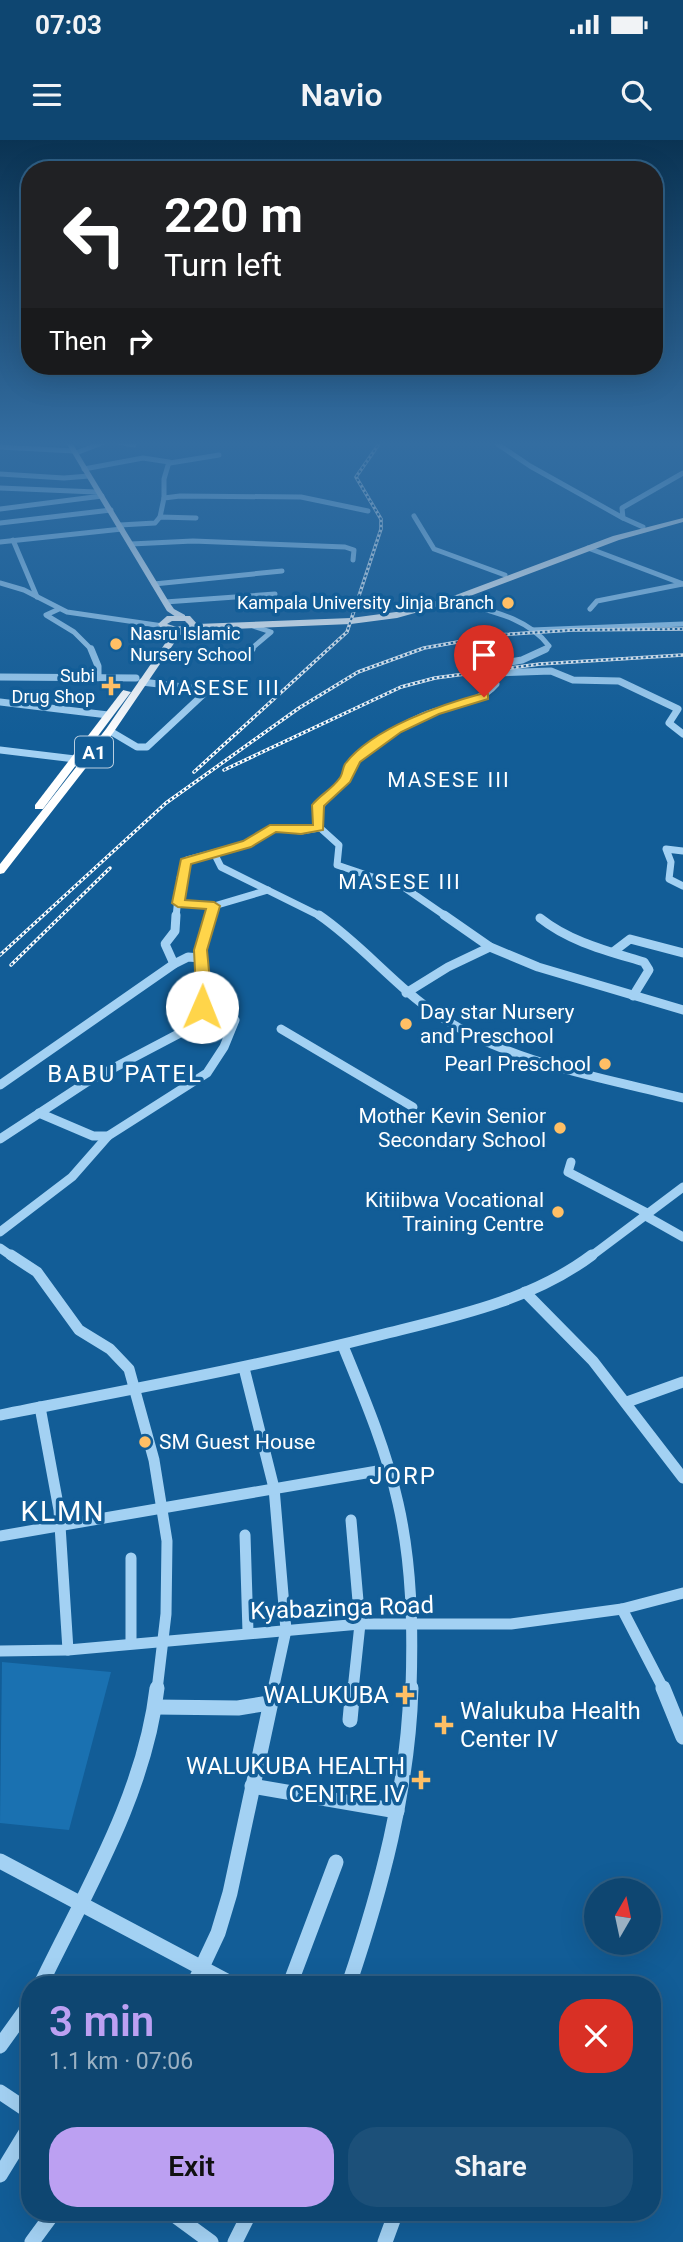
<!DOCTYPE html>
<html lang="en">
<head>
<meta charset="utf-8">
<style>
  :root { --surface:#0e4671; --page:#1c5079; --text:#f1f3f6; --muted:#9bb1c3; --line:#2e5e84; --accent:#bca0f2 }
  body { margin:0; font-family:Roboto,sans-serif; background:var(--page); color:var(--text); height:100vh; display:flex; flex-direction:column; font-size:26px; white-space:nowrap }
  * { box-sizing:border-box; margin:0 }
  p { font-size:23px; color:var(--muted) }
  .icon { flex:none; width:38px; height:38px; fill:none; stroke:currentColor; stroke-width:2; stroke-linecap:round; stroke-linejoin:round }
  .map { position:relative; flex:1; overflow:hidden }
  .side { position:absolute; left:21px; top:1836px; width:640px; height:245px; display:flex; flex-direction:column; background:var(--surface); border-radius:28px; box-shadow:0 7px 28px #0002,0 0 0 2px var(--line) }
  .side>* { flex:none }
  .banner { position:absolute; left:21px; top:21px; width:642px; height:214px; border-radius:28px; box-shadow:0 7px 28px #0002,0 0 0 2px var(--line); background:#202124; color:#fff; overflow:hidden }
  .needle { width:46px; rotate:9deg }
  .tools { position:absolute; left:584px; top:1738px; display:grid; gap:14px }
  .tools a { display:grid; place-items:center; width:77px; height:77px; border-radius:50%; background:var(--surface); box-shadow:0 7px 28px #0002,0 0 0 2px var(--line); font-size:35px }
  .pin { position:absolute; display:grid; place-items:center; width:60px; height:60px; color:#fff; margin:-72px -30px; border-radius:50% 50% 50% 0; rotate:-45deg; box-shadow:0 0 7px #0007 }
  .pin .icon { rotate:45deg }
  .me { position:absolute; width:77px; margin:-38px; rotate:1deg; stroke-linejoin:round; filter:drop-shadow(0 0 5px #0008) }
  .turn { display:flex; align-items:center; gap:24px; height:147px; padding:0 28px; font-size:32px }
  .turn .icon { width:91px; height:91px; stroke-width:2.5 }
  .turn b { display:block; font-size:49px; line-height:60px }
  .then { display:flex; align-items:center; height:66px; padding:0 28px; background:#0003; gap:14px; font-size:26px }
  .round { display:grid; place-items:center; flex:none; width:74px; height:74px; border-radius:28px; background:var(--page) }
  .headline { display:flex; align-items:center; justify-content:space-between; height:119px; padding:0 28px }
  h1 { font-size:42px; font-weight:600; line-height:52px; color:var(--accent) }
  .action { display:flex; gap:14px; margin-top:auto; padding:14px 28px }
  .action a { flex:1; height:80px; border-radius:28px; background:var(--accent); color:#111; font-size:28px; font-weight:600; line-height:80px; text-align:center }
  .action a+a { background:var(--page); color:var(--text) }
  .status { display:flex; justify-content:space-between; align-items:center; height:49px; padding:0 35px; background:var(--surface); direction:ltr }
  .status svg { height:19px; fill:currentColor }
  header { display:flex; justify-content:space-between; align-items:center; height:91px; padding:0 28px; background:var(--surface); font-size:32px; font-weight:600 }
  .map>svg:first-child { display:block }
</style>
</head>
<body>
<div class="status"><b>07:03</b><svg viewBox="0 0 49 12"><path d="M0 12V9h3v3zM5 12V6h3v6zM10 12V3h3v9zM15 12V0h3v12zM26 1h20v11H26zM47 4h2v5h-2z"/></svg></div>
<header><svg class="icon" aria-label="menu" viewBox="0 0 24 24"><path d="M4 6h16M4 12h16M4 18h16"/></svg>Navio<svg class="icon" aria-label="search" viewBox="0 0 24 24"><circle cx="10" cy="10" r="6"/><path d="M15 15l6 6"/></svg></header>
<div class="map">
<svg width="683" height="2102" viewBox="0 0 683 2102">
  <rect width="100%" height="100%" fill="#125d97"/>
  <path fill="#1a71b1" d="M2,1522L111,1532L69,1690L0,1683Z"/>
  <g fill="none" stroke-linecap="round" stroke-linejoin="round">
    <g stroke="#a3d1f3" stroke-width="5">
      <path d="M114,301L134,305"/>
      <path d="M493,301L530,326L623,378"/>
      <path d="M0,307L74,311"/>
      <path d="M76,313L107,301"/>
      <path d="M170,323L219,315"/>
      <path d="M84,329L143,318L169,322L164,339V358"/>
      <path d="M0,334L64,338L89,336"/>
      <path d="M0,348L96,352"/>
      <path d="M0,369L102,356"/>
      <path d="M414,376L434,409L505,435"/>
      <path d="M160,377L164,358L180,356L301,357L368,371"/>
      <path d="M0,383L111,370"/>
      <path d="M120,385L155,383L160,377L196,378"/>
      <path d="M643,387L623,378L622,368L683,333"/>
      <path d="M13,400L37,457"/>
      <path d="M0,402L122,389"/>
      <path d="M131,404L193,401L345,407L354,410L353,420"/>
      <path d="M588,408L683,444"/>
      <path d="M0,443L24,450L67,472L163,486"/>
      <path d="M154,444L282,431"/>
      <path d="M451,460C485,470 527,476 549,506L544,510"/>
      <path d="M165,462L275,454"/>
      <path d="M59,469L46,475L74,492L92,510"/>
      <path d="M590,469L597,461L683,444"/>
      <path d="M532,490L683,484"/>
      <path d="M250,510L271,492L253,486"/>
    </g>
    <g stroke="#a3d1f3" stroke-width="7">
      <path d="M91,509L98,526V537"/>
      <path d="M546,509L522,520L469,529L468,534L551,531L573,540L619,541L678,569L669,583L683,594"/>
      <path d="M240,519L252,509"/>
      <path d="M0,537L136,538"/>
      <path d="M0,562L108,575"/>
      <path d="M110,591L137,607H147L208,550L142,542"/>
      <path d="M0,610L75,619"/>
      <path d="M683,711L666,709L671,722L669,739L683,746"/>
      <path d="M214,713L221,727L322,777"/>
      <path d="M178,763L214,766"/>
      <path d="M176,777L180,738L187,720L247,704L274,688L301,691L319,688"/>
      <path d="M210,777L214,766L268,750"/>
      <path d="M447,777L405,748L337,725L339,705L318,686C317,661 328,659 343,642C347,637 347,629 352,623C369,602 399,587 423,576C448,565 478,565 496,544L491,533"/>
    </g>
    <g stroke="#a3d1f3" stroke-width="9">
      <path d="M319,775C363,805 396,848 441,877C512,924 602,937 683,958"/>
      <path d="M444,775L490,807L538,827L683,870"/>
      <path d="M540,778C570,802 608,811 644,822L649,830L633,856"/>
      <path d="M613,812L630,799L683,813"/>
      <path d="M201,818L211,775"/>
      <path d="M174,824L165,804L175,791L176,775"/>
      <path d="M406,853L448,827L490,807"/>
      <path d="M281,889L413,967"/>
      <path d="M0,945L174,824L188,817L201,818L203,858L196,874L182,892L87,942L0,999"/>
      <path d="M39,973L93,996H108L207,933L224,907L235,880"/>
      <path d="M571,1022L568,1032L647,1073"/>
      <path d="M644,1075L683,1097"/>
      <path d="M0,1092L72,1037L108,996"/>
      <path d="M0,1108L13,1117"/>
      <path d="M590,1117L683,1047"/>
    </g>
    <g stroke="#a3d1f3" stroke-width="11">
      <path d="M11,1115L37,1132L79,1190L110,1209L129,1229L154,1320L167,1401L166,1474L157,1550"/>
      <path d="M525,1152L593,1221L683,1338"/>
      <path d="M343,1206C364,1257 386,1309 398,1363C412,1424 413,1488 411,1550"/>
      <path d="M244,1228L274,1348L286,1490L273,1550"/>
      <path d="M627,1262L683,1242"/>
      <path d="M40,1267L59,1370L68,1510"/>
      <path d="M0,1275C127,1250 254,1227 380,1195C452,1177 531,1161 592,1115"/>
      <path d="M351,1380L360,1484L353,1550"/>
      <path d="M245,1395L248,1492"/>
      <path d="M0,1396L389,1329"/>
      <path d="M131,1418V1503"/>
      <path d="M622,1469L664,1550"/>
      <path d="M0,1511L68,1510L360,1484H511L622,1469L683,1453"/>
    </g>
    <g stroke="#a3d1f3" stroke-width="15">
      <path d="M663,1548L683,1597"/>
      <path d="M155,1567L238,1568L269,1563"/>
      <path d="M350,1580L353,1548"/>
      <path d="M252,1646L397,1671"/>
      <path d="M0,1721L232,1844"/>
      <path d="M41,1844C86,1751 145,1653 157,1548"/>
      <path d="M194,1844L218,1793L230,1753L274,1548"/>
      <path d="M290,1844L336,1722"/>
      <path d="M349,1844C381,1749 408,1650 411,1548"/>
      <path d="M0,1906L30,1864"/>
      <path d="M0,1952L30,1972"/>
      <path d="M0,2035L30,1986"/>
      <path d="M170,2072L211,2102"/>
      <path d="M32,2102L54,2072"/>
      <path d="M235,2102L250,2072"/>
      <path d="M385,2102L396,2072"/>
    </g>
    <path fill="#eff7ff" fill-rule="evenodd" d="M65,301H71L169,462L174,469L185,475V479H179L167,471Z"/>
    <g fill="#fff" fill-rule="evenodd">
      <path d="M683,378V382L619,400L454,462L397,478L351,484L186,491L179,496L113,593L4,733L0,734V724L106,589L173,492L162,489L158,484L167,476H190L197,484L351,478L396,472L448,458L613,396ZM172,481H185L188,484L177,487L167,484Z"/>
      <path d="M123,550L131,552L43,669H35V665Z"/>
    </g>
    <g stroke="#fff" stroke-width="3.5">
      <g id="rail">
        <path d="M224,630L401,547L435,538L540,524L683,515"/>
        <path d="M194,632L347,492L381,389V379L356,337L381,301"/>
        <path d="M0,815L166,663L299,568L358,532L424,508L497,495L572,490L683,489"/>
        <path d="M11,825L110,728"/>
      </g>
    </g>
    <use href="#rail" stroke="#125d97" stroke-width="2" stroke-dasharray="2.5" stroke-linecap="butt"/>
  </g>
  <linearGradient id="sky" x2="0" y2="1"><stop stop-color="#0a3353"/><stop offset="0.51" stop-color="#336da1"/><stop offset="1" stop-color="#336da1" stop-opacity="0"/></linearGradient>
  <rect width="683" height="595" fill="url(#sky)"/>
  <path fill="#ffd54a" stroke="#a68a30" stroke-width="2" d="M484,553L488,554V559L439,574L401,592L360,622L350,642L324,666L323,690L301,694L276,692L251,707L191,724L185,760L214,762L220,766L207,810L211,852L209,867L197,870L194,810L206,769L178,767L172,763L181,719L243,701L270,685H313L312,665C320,655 332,649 339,639C343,635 342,629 345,624C372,588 443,564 484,553Z"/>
  <g fill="#ffbf65" stroke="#125d97" stroke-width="2.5">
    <circle cx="508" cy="463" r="7"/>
    <circle cx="116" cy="504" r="7"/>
    <path d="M107.5 535.5h7v7h7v7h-7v7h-7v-7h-7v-7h7z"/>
    <circle cx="406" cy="884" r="7"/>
    <circle cx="605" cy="924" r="7"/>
    <circle cx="560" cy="988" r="7"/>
    <circle cx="558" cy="1072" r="7"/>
    <circle cx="145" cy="1302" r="7"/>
    <path d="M401.5 1544.5h7v7h7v7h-7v7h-7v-7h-7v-7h7z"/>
    <path d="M440.5 1574.5h7v7h7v7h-7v7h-7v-7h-7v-7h7z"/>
    <path d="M417.5 1629.5h7v7h7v7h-7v7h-7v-7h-7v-7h7z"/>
  </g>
  <g text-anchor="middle" stroke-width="7" stroke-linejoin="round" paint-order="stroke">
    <g font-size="18" fill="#fff" stroke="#125d97" text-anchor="end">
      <text x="494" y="469">Kampala University Jinja Branch</text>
      <text x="130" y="500" text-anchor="start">Nasru Islamic<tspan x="130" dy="21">Nursery School</tspan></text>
      <text x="95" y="542">Subi<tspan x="95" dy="21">Drug Shop</tspan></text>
    </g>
    <rect fill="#125d97" stroke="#b8cee0" stroke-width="2" x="75" y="596.5" width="38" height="31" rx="5"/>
    <g font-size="19" font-weight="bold" fill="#fff">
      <text x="94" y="619">A1</text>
    </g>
    <g font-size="21" letter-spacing="2" fill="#fff" stroke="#125d97">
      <text x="219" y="555">MASESE III</text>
      <text x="449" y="647">MASESE III</text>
      <text x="400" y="749">MASESE III</text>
    </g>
    <g font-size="21" fill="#fff" stroke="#125d97" text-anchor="end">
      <text x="420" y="879" text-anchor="start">Day star Nursery<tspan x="420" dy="24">and Preschool</tspan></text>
      <text x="591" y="931">Pearl Preschool</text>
      <text x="546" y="983">Mother Kevin Senior<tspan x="546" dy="24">Secondary School</tspan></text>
      <text x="544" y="1067">Kitiibwa Vocational<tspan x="544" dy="24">Training Centre</tspan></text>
      <text x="159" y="1309" text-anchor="start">SM Guest House</text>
    </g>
    <g font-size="24" letter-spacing="2" fill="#fff" stroke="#125d97">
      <text x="125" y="942">BABU PATEL</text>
      <text x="403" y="1344">JORP</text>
    </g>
    <g font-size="24" fill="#fff" stroke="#125d97">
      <text transform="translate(342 1468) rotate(-2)" y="8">Kyabazinga Road</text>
    </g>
    <g font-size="24" fill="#fff" stroke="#125d97" text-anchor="end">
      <text x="389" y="1563">WALUKUBA</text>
      <text x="460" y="1579" text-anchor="start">Walukuba Health<tspan x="460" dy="28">Center IV</tspan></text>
      <text x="405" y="1634">WALUKUBA HEALTH<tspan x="405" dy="28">CENTRE IV</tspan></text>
    </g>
    <g font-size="28" letter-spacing="2" fill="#fff" stroke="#125d97">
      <text x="63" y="1381">KLMN</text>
    </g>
  </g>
</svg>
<div class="tools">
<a><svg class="needle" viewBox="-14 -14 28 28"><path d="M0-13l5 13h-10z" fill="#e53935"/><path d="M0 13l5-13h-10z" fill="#9bb1c3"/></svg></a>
</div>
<div class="pin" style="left:484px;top:557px;background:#d93025"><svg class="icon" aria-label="arrive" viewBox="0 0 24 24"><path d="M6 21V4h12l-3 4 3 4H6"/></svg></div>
<svg class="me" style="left:202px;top:867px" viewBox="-20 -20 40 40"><circle r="19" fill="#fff"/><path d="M0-13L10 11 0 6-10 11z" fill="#ffd54a"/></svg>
<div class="banner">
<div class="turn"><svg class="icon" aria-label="left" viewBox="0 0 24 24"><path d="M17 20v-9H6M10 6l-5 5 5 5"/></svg><div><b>220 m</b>Turn left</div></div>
<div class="then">Then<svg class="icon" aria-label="right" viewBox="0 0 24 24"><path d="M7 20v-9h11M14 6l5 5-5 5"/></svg></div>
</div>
<section class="side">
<div class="headline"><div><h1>3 min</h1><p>1.1 km · 07:06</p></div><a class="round" style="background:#d93025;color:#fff"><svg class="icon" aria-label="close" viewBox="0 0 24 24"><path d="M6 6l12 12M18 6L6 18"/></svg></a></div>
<div class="action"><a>Exit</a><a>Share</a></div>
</section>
</div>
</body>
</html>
